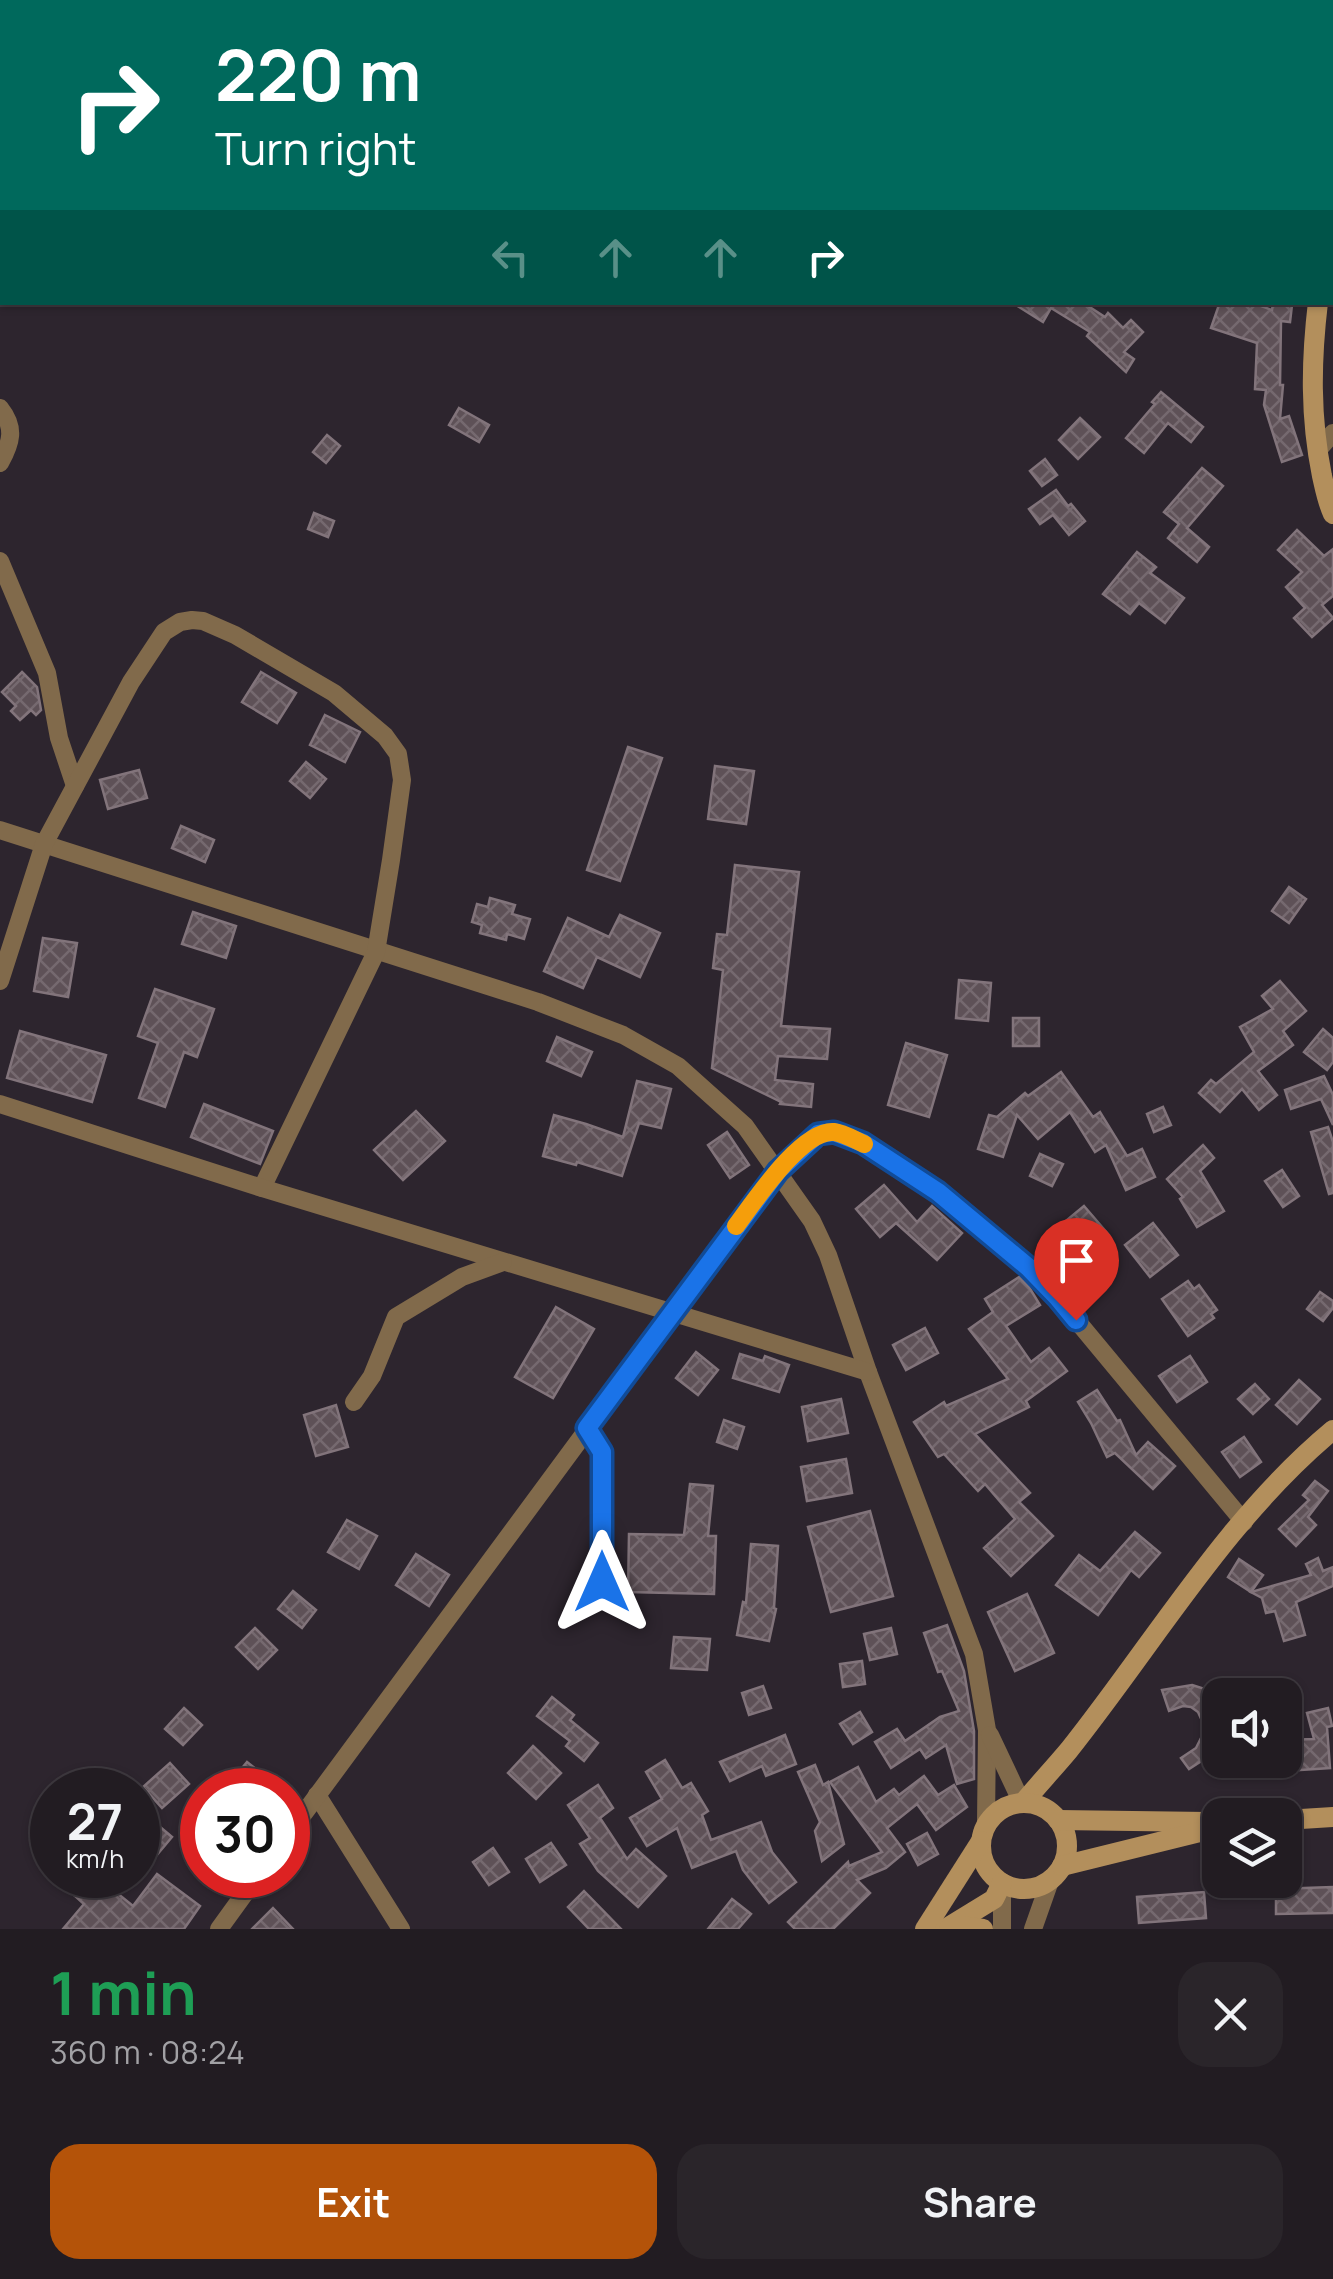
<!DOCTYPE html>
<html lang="en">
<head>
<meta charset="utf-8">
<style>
  :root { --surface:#221c22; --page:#2a252a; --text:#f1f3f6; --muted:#a2a1a5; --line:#3f3a40; --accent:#b45309 }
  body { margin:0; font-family:Manrope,sans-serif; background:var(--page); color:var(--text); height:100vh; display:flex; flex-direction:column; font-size:38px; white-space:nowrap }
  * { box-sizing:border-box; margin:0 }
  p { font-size:32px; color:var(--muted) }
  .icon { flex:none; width:55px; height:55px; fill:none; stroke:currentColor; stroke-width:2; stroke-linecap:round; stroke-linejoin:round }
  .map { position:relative; height:1929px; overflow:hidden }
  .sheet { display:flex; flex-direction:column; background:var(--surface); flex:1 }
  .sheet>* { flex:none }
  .banner { position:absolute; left:0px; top:0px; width:1335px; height:305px; box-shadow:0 2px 8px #0004,0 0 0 2px var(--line); background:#00695c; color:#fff; overflow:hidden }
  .fabs { position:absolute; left:1202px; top:1678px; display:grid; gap:20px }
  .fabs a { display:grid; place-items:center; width:100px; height:100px; border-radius:20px; background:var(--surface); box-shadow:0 2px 8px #0004,0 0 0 2px var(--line); font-size:50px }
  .speed { position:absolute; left:30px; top:1768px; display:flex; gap:20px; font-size:50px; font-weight:700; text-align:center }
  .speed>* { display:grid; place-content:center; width:130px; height:130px; border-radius:50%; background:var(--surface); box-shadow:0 2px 8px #0004,0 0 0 2px var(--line); line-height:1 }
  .speed small { font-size:25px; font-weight:400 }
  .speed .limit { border:15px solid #d22; background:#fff; color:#111 }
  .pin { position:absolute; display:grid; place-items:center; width:85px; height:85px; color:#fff; margin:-102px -42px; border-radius:50% 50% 50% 0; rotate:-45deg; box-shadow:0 0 10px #0007 }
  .pin .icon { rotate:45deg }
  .me { position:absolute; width:110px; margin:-55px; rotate:0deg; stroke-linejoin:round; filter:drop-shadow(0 0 8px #0008) }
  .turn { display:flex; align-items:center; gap:35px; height:210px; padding:0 50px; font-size:45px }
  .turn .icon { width:130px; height:130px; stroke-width:2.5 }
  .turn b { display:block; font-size:70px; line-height:85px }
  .lanes { display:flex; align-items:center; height:95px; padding:0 50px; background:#0003; justify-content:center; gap:50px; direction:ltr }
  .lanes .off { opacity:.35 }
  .round { display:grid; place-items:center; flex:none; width:105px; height:105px; border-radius:30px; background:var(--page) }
  .headline { display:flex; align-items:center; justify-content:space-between; height:170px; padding:0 50px }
  h1 { font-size:60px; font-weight:700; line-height:75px; color:#1e9e55 }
  .action { display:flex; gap:20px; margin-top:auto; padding:20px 50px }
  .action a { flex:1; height:115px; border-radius:30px; background:var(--accent); color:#fff; font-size:40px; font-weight:700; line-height:115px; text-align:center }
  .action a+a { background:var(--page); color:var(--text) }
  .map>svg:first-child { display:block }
</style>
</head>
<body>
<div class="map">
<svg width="1333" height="1929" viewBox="0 0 1333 1929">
  <defs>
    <pattern id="building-cross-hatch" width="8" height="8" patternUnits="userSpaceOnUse" patternTransform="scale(2.5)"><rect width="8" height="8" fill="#5e5157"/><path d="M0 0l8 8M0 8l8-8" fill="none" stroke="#75696f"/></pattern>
  </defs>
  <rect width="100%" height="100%" fill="#2d252e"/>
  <g fill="url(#building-cross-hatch)" stroke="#82747b" stroke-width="2.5">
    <path d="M1011,302H1082L1105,317L1108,313L1123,328L1131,320L1143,332L1124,352L1134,359L1126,372L1087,336L1090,332L1051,308L1043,322Z"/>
    <path d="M1220,302H1250L1272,310L1273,303L1292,305L1290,322L1281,321L1280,385H1283L1280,419L1289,416L1302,455L1282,462L1264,405L1266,390L1255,389L1257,343L1211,328Z"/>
    <path d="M1161,392L1203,427L1191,442L1168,423L1144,453L1126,438L1155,404L1152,402Z"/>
    <path d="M459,408L489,425L479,442L449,425Z"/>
    <path d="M1080,418L1100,437L1078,459L1059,440Z"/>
    <path d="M327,435L340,446L326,463L313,452Z"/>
    <path d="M1045,459L1057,475L1042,486L1030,471Z"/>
    <path d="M1202,468L1223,486L1187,528L1209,547L1197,562L1168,538L1179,524L1164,512Z"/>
    <path d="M1056,490L1068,506L1071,504L1085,521L1069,535L1053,515L1040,524L1029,509Z"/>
    <path d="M314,513L334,521L328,537L308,529Z"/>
    <path d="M1297,530L1324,556L1333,549V596L1322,605L1333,618L1312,637L1294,618L1305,608L1286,587L1302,572L1278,550Z"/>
    <path d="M1137,552L1156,567L1150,573L1184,598L1165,623L1139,603L1130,614L1103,594Z"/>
    <path d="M22,672L37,687L41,710L36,715L31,710L20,720L11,711L16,706L2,692Z"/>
    <path d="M261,672L296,693L277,723L242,702Z"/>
    <path d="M325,715L360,732L345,762L310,745Z"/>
    <path d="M628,747L662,758L620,881L587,870Z"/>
    <path d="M306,762L326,779L310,798L290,781Z"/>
    <path d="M715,766L754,771L746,824L708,819Z"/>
    <path d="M139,770L147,798L108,809L100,780Z"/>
    <path d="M181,826L214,840L205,862L172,848Z"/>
    <path d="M735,865L799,872L781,1026L830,1029L827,1059L778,1056L775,1080L813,1084L811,1107L780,1104L781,1102L712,1068L723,970L713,968L717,934L727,935Z"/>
    <path d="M1289,887L1306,899L1289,923L1272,911Z"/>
    <path d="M490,898L515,905L512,914L530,919L524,939L507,934L506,940L480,933L482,925L472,922L477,904L488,907Z"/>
    <path d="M193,912L236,926L226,958L182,944Z"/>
    <path d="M620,915L660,933L640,977L597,957L583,988L544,971L568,918L609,937Z"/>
    <path d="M43,938L77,943L68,997L34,991Z"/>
    <path d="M959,980L991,983L988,1021L956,1018Z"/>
    <path d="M1280,981L1306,1011L1283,1031L1293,1045L1258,1071L1277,1095L1259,1110L1242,1089L1220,1112L1199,1093L1211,1080L1216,1084L1254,1052L1240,1027L1273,1009L1262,996Z"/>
    <path d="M155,989L214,1009L197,1057L184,1052L165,1107L139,1098L158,1043L138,1036Z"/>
    <rect x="1013" y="1018" width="26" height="28"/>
    <path d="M1323,1029L1333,1038V1062L1327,1070L1304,1052Z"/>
    <path d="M20,1031L106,1055L92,1102L7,1078Z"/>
    <path d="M557,1037L592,1052L581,1076L547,1061Z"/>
    <path d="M906,1043L947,1055L929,1117L888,1105Z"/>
    <path d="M1061,1072L1093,1117L1100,1112L1127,1156L1142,1149L1155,1177L1126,1190L1106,1145L1095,1152L1070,1112L1038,1139L1017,1115L1003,1157L978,1149L989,1115L997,1117L1025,1093L1028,1096Z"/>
    <path d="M1324,1076L1333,1095V1125L1321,1099L1291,1109L1285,1090Z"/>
    <path d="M637,1081L671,1089L661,1128L639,1123L622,1176L577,1162L576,1165L543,1156L554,1115L586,1124L623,1137Z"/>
    <path d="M204,1104L273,1131L260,1164L191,1137Z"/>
    <path d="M1163,1107L1171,1125L1154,1132L1147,1114Z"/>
    <path d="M416,1111L445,1141L403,1180L374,1150Z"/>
    <path d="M1328,1127L1333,1142V1193L1329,1194L1311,1132Z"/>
    <path d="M727,1132L749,1165L730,1178L708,1145Z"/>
    <path d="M1203,1145L1214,1158L1200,1171L1224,1211L1197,1227L1180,1199L1183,1197L1167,1179Z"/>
    <path d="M1040,1154L1063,1164L1052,1186L1030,1176Z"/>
    <path d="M1282,1170L1299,1196L1283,1207L1265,1181Z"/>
    <path d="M884,1185L917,1222L932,1206L962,1233L937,1260L896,1223L880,1237L856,1209Z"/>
    <path d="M1084,1206L1109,1235L1079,1259L1055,1230Z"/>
    <path d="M1153,1223L1178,1255L1150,1277L1125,1245Z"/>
    <path d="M1019,1277L1029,1287L1040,1305L1006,1326L1031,1362L1049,1348L1067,1371L1026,1401L1029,1407L975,1434L1030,1493L1019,1502L1053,1536L1011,1576L984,1548L1015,1519L985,1484L978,1491L944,1454L938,1457L914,1422L944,1402L946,1406L1008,1379L969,1329L993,1312L985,1299Z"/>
    <path d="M1188,1281L1194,1289L1199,1285L1217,1310L1211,1314L1214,1318L1188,1336L1162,1299Z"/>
    <path d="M1320,1292L1333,1301V1308L1323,1321L1307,1309Z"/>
    <path d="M556,1307L594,1329L553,1398L515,1377Z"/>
    <path d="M925,1328L938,1353L906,1370L893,1345Z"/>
    <path d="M696,1352L718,1370L698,1395L676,1378Z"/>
    <path d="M740,1354L763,1361L765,1356L789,1365L779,1392L733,1378Z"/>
    <path d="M1190,1356L1207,1382L1177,1402L1159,1376Z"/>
    <path d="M1299,1380L1320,1399L1297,1424L1276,1405Z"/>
    <path d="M1255,1384L1269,1399L1253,1414L1238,1399Z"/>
    <path d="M1097,1390L1117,1421L1120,1420L1136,1455L1148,1442L1175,1466L1153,1489L1115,1453L1107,1457L1091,1423L1078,1402Z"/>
    <path d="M841,1399L848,1433L808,1441L802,1407Z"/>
    <path d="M336,1405L348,1447L316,1456L304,1415Z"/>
    <path d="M724,1420L744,1427L737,1449L717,1442Z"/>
    <path d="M1244,1437L1261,1462L1240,1477L1222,1452Z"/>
    <path d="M846,1459L852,1493L807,1501L801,1467Z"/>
    <path d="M1315,1481L1328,1491L1308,1517L1316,1525L1296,1546L1279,1529L1309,1500L1303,1495Z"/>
    <path d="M690,1484L713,1486L708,1536H716L714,1594L628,1592L629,1534L684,1535Z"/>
    <path d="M870,1511L893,1596L831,1612L808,1527Z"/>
    <path d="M347,1520L377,1536L359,1569L328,1552Z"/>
    <path d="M1135,1532L1160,1553L1139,1577L1131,1570L1098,1615L1056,1585L1079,1555L1100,1571Z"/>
    <path d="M751,1544L778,1546L774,1608L776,1609L769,1641L737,1635L743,1602L746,1603Z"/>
    <path d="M416,1554L449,1575L429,1606L396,1585Z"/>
    <path d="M1318,1558L1323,1571L1333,1567V1586L1296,1602L1305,1635L1284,1641L1275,1611L1266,1613L1262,1598L1251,1592L1311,1575L1306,1564Z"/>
    <path d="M1239,1559L1263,1575L1251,1592L1228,1577Z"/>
    <path d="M293,1591L316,1610L302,1628L278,1609Z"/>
    <path d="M1027,1594L1054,1653L1015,1671L988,1612Z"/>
    <path d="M947,1625L964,1671L974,1731V1779L957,1784L946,1745L926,1758L920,1749L891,1768L875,1742L897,1729L905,1741L940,1717L959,1711L942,1671L938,1672L924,1633Z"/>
    <path d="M255,1628L277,1650L258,1669L236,1647Z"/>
    <path d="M891,1628L897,1654L870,1660L864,1634Z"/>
    <path d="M674,1637L710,1639L707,1670L671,1668Z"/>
    <path d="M862,1661L865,1684L843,1687L840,1664Z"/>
    <path d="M1192,1685L1205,1689L1212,1696L1220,1693V1743L1206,1758L1189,1769L1181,1758L1196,1748L1202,1736L1203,1723L1198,1712L1191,1707L1183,1706L1169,1711L1162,1690Z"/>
    <path d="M763,1686L771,1708L749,1715L742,1693Z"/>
    <path d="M552,1697L574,1715L570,1720L598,1743L584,1761L566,1746L570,1741L537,1716Z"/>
    <path d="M184,1708L202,1725L183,1745L165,1729Z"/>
    <path d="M1328,1708L1332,1726L1327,1727L1330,1768L1286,1771L1285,1740L1314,1739L1307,1713Z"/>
    <path d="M860,1712L872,1732L853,1744L840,1724Z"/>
    <path d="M785,1735L796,1764L766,1776L762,1766L730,1781L720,1762Z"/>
    <path d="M533,1746L561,1773L536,1799L508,1773Z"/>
    <path d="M665,1760L682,1788L691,1783L708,1811L702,1815L711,1840L761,1822L772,1852L796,1882L769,1903L743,1870L736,1851L692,1868L677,1828L647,1846L630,1818L662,1799L646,1772Z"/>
    <path d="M247,1762L272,1782L265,1790H224Z"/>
    <path d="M170,1763L189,1784L162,1808L143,1787Z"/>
    <path d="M815,1765L823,1785L828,1782L844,1844L822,1861L815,1831L820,1822L798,1772Z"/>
    <path d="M858,1767L876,1802L894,1789L899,1795L924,1776L938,1795L954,1785L967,1807L936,1830L917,1804L887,1828L905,1852L886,1868L857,1880L870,1893L833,1929H795L788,1922L848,1862L849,1866L882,1852L830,1782Z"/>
    <path d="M598,1785L613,1808L600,1818L627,1859L636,1849L666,1876L638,1907L598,1871L580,1844L590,1838L568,1805Z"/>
    <path d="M153,1821L172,1837L156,1856L138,1841Z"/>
    <path d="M927,1833L938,1854L918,1865L907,1844Z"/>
    <path d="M551,1843L566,1865L540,1882L526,1859Z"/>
    <path d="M493,1848L509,1872L489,1885L473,1862Z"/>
    <path d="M157,1874L200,1906L184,1929H63L84,1904L66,1888L77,1875H91L109,1891L111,1888L133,1906Z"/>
    <path d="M1333,1887V1913L1276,1914V1889Z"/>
    <path d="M584,1891L621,1929H589L568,1907Z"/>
    <path d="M1204,1892L1206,1918L1139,1923L1137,1897Z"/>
    <path d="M732,1899L751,1914L738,1929H708Z"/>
    <path d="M273,1908L293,1929H252Z"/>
  </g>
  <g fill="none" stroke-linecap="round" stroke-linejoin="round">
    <g stroke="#816a4b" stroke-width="18">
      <path d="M0,408C16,428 11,443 0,463"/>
      <path d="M1317,451L1333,433"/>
      <path d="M0,561L47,673L59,738L75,786"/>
      <path d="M0,830L538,1002L623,1035L678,1066L745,1126L812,1221L828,1255L868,1372L974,1654L987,1730L986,1824"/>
      <path d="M0,981L44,844L131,682L164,632L180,622L192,620L203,621L235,635L334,693L385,736L398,754L402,780L391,860L376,952L262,1188"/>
      <path d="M0,1104L262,1188L868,1372"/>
      <path d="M354,1402L372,1376L396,1317L462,1277L503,1262"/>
      <path d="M587,1427L601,1452L602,1582"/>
      <path d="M990,1735L1022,1803"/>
      <path d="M317,1795L401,1929"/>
      <path d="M288,1835L778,1171C792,1157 811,1131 834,1132C885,1136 1020,1259 1058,1298L1244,1522"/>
      <path d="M1002,1883V1929"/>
      <path d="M219,1929L258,1875"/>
      <path d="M1033,1929L1051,1878"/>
    </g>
    <g stroke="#b38f5c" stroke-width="20">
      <path d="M996,0L1004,2"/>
      <path d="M1048,0L1049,2"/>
      <path d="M1110,0L1112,2"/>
      <path d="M1332,97H1333"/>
      <path d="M1332,206L1333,204"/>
      <path d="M1318,302C1311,361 1310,417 1322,476C1325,489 1327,501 1333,514"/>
      <path d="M1023,1803C1038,1785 1054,1768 1069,1750C1155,1642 1226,1519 1333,1430"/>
      <circle cx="1024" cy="1846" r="43"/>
      <path d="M1058,1820L1208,1822"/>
      <path d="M1285,1820L1333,1817"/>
      <path d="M1062,1866L1220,1827"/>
      <path d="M925,1929L981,1841"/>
      <path d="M945,1929L994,1899L1002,1883"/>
      <path d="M949,1929L962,1926L983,1929"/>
    </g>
    <g stroke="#daab68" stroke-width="25">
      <path d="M241,2L251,0"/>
      <path d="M0,56L2,55"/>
    </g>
  </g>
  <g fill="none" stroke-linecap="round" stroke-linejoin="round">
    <g stroke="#114b97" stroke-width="25">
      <path id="route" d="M602,1582V1452L587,1428L778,1171L818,1134L834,1132L863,1143L938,1192L1028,1267L1058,1298L1076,1320"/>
    </g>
    <use href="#route" stroke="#1a73e8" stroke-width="18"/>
    <path stroke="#f59e0b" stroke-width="18" d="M736,1226C754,1202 802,1129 834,1132C843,1133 855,1140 864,1144"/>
  </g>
</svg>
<div class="fabs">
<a><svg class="icon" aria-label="sound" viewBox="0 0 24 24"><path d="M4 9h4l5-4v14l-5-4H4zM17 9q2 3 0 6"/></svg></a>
<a><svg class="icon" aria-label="layers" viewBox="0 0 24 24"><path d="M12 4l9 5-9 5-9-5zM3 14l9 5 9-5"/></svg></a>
</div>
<div class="speed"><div>27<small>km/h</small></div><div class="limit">30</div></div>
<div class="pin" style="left:1076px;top:1320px;background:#d93025"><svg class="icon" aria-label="arrive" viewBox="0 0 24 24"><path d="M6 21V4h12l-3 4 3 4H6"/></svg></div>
<svg class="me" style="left:602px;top:1582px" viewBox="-20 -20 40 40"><path d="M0-17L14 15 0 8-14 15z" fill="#1a73e8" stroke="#fff" stroke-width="4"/></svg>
<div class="banner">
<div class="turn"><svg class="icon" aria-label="right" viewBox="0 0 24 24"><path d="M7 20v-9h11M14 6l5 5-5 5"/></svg><div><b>220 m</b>Turn right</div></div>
<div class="lanes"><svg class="icon off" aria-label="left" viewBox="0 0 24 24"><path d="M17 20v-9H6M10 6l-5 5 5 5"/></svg><svg class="icon off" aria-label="ahead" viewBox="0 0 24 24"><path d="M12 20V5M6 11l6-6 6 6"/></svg><svg class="icon off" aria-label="ahead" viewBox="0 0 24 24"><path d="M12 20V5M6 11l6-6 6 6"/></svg><svg class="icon" aria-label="right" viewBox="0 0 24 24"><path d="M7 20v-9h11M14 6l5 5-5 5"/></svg></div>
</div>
</div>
<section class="sheet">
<div class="headline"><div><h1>1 min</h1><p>360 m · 08:24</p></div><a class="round"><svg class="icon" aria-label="close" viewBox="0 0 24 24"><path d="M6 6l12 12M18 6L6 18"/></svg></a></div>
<div class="action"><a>Exit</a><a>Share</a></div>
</section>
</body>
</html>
